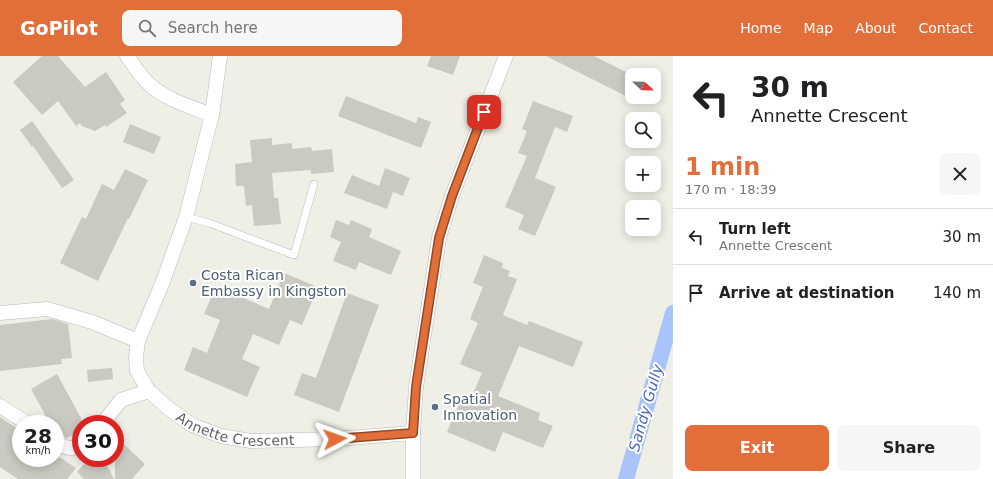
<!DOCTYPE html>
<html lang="en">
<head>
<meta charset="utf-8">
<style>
  :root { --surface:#fff; --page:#f6f6f6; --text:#202124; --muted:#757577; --line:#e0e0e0; --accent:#e26f39 }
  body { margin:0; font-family:"DejaVu Sans",sans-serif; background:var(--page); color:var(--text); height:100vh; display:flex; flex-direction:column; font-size:15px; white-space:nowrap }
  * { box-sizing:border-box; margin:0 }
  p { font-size:13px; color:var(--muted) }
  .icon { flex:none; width:22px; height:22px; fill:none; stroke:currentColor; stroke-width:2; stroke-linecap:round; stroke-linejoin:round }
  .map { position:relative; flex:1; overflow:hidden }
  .side { display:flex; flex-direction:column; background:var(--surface); width:320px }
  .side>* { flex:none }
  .banner { background:#fff; color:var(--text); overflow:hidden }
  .needle { width:26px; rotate:112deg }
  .buttons { position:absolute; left:625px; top:12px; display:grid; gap:8px }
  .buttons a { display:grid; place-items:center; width:36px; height:36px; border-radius:8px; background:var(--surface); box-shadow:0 2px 10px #0003; font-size:20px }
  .speed { position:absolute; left:12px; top:359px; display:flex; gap:8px; font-size:20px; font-weight:700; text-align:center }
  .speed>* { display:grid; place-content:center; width:52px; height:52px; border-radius:50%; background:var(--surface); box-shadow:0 2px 10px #0003; line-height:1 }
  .speed small { font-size:10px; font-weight:400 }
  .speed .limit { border:6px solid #d22; background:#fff; color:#111 }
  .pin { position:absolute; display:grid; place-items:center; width:34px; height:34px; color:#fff; margin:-17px; border-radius:8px; box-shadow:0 2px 6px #0006 }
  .me { position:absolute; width:44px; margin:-22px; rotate:86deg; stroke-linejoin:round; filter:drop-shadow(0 0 3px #0008) }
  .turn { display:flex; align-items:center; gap:14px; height:84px; padding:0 12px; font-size:18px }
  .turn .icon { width:52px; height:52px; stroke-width:2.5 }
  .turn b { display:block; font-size:28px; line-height:34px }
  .round { display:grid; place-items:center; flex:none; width:42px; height:42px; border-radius:8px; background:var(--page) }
  .head { display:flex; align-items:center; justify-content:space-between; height:68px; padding:0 12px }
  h1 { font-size:24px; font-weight:700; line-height:30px; color:var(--accent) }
  .cta { display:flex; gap:8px; margin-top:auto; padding:8px 12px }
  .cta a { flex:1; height:46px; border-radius:8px; background:var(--accent); color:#fff; font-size:16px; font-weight:700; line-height:46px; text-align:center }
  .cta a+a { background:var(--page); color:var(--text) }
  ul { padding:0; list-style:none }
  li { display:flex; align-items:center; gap:12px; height:56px; padding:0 12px; border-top:1px solid var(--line) }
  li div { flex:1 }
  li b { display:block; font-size:15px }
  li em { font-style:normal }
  header { display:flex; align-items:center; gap:24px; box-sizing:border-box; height:56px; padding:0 20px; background:var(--accent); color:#fff }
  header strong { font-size:19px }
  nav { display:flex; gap:22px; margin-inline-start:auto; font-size:14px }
  .search { width:280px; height:36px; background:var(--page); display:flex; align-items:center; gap:10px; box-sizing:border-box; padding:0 14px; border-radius:8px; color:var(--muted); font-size:15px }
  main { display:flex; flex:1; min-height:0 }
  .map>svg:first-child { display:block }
</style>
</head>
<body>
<header>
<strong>GoPilot</strong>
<div class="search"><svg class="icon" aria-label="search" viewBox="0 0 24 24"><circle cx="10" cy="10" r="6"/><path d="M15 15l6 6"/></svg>Search here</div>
<nav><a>Home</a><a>Map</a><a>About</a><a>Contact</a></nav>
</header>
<main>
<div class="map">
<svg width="673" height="423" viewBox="0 0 673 423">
  <rect width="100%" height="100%" fill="#efefe6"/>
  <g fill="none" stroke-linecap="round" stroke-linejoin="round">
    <path stroke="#a9c4fb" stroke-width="16" d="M626,423L673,257"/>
  </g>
  <g fill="#cacac2">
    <path d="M42,0H58L85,31L106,16L125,44L120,48L127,57L106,71L105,69L95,75L82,70L80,67L76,70L58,45L42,59L13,26Z"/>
    <path d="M431,0H460L453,19L427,10Z"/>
    <path d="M546,0H594L632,19V43Z"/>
    <path d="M346,40L416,67L418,61L431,66L421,92L338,60Z"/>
    <path d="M533,45L573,60L567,76L555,71L535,122L556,131L535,180L518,173L524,159L505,151L527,100L518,97L527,75L522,73Z"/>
    <path d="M32,65L74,124L62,132L33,90L32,91L20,74Z"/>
    <path d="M130,68L161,81L154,98L123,86Z"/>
    <path d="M272,82V89L292,87V93L311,91L312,95L332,93L334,116L311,118V114L272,117L274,142H278L281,168L254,170L252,149L246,150L244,130H236L235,108L252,106L250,84Z"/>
    <path d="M385,112L410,122L403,140L393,136L387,153L344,137L352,119L379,130Z"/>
    <path d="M125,113L148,124L129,163L128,162L98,225L60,207L82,161L86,163L102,128L114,134Z"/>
    <path d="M336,164L349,169L351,164L372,173L369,181L401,195L391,219L359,206L356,214L333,205L341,186L330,181Z"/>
    <path d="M484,199L503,207L502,212L510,215L508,220L517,223L503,259L527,269L529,265L583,286L573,311L519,290L498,340L540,357L538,364L553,370L543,392L503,376L495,396L447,376L460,346L468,349L482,317L460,308L478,267L470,263L483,231L473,227Z"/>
    <path d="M284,217L318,231L302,269L290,264L279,289L253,278L242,303L260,311L247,341L184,314L193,291L207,297L220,264L204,258L216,230L269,253Z"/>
    <path d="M347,237L379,249L339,356L294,339L302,317L316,322Z"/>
    <path d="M52,263L68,268L72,302L61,303L62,308L0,315V269Z"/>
    <path d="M112,312L113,323L88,326L87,314Z"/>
    <path d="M57,318L81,362V374L67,382L55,377V368H50L31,333Z"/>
    <path d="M0,361L21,375V402H61L76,412L67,423H18L0,411Z"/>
    <path d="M115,380L145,408L132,423H115Z"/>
    <path d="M90,402H103L114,423H84L77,416Z"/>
  </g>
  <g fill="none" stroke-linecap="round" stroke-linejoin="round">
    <g stroke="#b8b9bf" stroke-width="8">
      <path id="lane" d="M186,161L209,167L294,199L314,128"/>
    </g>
    <g stroke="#b8b9bf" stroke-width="15">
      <g id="street">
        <path d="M127,0C134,10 141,21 150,29C167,44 191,51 212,59"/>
        <path id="s1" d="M220,0L212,59L186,161L162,228L138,285L136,301L137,315L149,335L168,352L192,369L221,380L251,385L335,383L413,377"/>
        <path d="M0,257L47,253L92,266L138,285"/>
        <path d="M0,350L28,368"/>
        <path d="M102,368L121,344L149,335"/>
        <path d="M55,385C63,391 71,395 81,389"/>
        <path d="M413,423V377L416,331L439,182L452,140L506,0"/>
      </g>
    </g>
    <use href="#lane" stroke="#fff" stroke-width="7"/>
    <use href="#street" stroke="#fff" stroke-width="14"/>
  </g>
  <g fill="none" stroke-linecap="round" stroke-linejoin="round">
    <g stroke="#934825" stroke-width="10">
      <path id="route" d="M335,383L413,377L416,331L439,182L452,140L484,56"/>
    </g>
    <use href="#route" stroke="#e26f39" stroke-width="7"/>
  </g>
  <g fill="#5c6f8a" stroke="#fff" stroke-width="1.5">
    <circle cx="193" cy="227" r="4"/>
    <circle cx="435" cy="351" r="4"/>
  </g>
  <g text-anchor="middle" stroke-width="4" stroke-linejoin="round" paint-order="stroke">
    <g font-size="14" fill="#4e5e75" stroke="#fff" text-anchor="start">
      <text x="201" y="224">Costa Rican<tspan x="201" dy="16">Embassy in Kingston</tspan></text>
      <text x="443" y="348">Spatial<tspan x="443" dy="16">Innovation</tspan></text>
    </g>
    <g font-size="14" fill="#5d5f65" stroke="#fff">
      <text dy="5" stroke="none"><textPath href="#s1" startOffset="450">Annette Crescent</textPath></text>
    </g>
    <g font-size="15" font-style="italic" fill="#4c68bf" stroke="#fff">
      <text transform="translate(646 352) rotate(-74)" y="5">Sandy Gully</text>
    </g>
  </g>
</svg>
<div class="buttons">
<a><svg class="needle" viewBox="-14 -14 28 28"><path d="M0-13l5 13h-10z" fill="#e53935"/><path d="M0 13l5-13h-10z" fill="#757577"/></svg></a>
<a><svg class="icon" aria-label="search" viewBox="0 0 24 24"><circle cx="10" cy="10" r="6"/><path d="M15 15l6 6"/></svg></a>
<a>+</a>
<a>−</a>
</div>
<div class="speed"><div>28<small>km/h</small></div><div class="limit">30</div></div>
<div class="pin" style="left:484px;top:56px;background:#d93025"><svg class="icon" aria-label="arrive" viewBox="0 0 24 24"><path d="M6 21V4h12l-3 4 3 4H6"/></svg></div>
<svg class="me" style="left:335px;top:383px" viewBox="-20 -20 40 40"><path d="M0-17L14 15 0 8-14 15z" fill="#e26f39" stroke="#fff" stroke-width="4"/></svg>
</div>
<section class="side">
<div class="banner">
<div class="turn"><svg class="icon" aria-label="left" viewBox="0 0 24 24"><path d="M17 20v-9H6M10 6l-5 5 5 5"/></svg><div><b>30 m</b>Annette Crescent</div></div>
</div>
<div class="head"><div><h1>1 min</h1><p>170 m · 18:39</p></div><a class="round"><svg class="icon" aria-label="close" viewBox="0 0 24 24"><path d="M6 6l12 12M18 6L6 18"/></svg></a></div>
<ul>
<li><svg class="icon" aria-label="left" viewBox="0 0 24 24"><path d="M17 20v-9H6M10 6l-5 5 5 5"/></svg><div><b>Turn left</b><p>Annette Crescent</p></div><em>30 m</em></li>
<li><svg class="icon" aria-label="arrive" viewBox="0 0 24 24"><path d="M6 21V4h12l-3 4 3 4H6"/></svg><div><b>Arrive at destination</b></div><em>140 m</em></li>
</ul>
<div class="cta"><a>Exit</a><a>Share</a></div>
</section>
</main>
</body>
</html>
